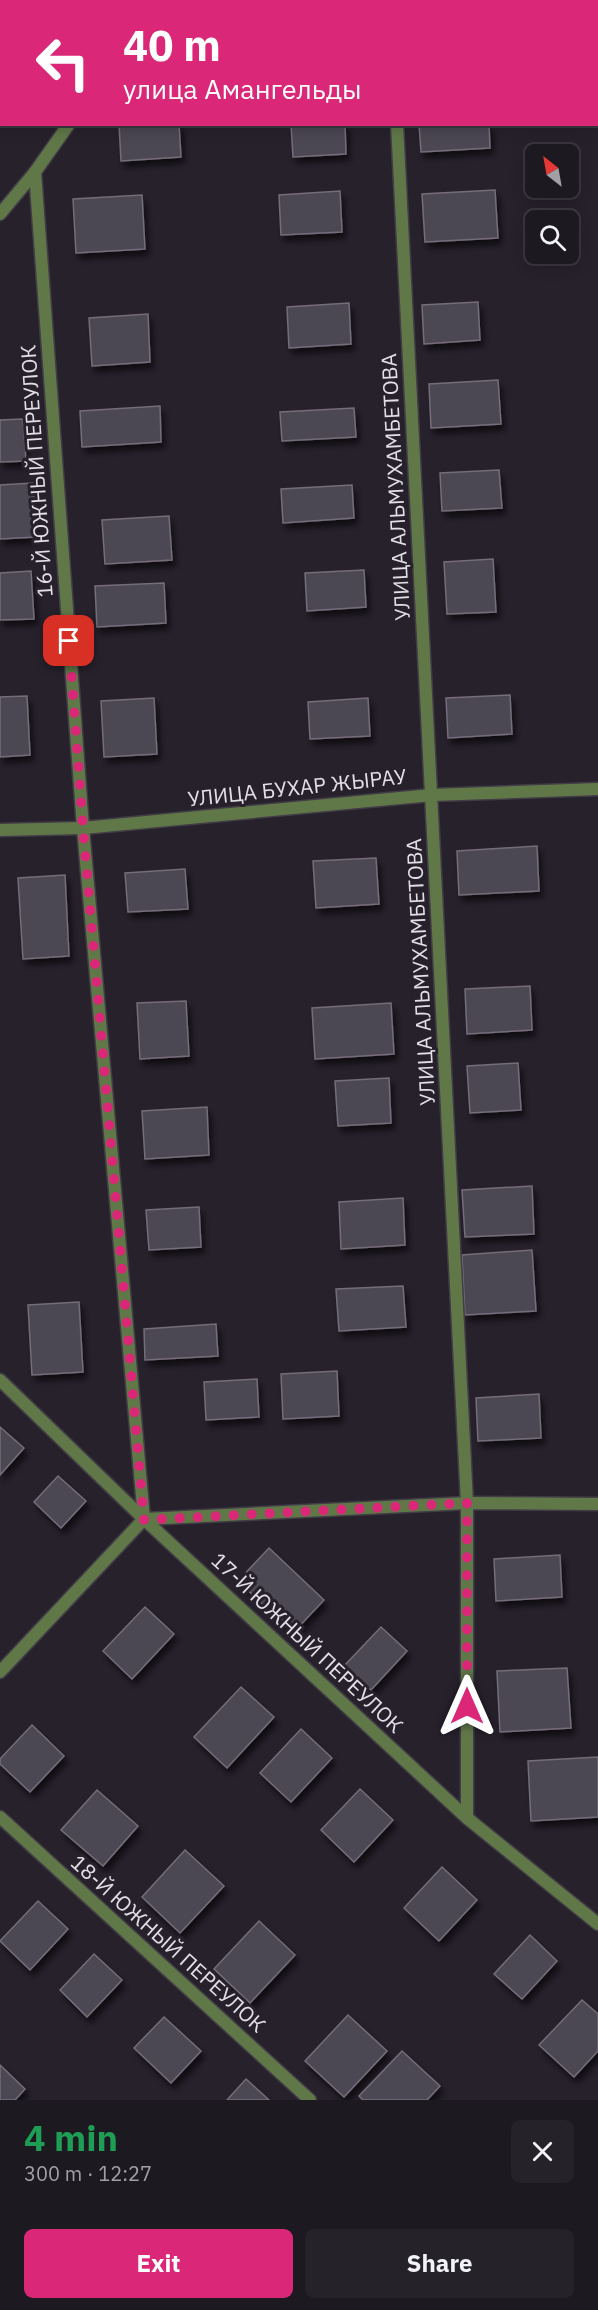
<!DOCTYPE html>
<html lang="en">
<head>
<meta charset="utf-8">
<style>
  :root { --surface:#1d1921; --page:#25222a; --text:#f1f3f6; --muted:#a0a0a5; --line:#3b383f; --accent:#db2777 }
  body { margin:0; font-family:"IBM Plex Sans",sans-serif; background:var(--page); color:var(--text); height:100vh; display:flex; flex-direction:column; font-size:22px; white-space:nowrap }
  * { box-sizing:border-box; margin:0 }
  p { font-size:20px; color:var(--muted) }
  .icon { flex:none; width:33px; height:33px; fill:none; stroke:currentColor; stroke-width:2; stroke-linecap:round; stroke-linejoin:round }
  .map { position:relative; height:2100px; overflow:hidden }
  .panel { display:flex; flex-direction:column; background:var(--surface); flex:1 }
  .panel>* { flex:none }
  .top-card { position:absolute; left:0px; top:0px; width:598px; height:126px; box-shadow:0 3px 15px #0003,0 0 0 2px var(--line); background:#db2777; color:#fff; overflow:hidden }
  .needle { width:39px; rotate:329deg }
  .fabs { position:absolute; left:525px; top:144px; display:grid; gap:12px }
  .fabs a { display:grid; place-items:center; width:54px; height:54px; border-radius:9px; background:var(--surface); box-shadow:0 3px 15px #0003,0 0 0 2px var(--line); font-size:30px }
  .pin { position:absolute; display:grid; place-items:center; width:51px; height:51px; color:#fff; margin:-26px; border-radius:12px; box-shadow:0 3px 9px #0006 }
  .me { position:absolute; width:66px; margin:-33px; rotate:0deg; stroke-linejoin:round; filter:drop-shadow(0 0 4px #0008) }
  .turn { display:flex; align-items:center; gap:21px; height:126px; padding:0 24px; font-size:27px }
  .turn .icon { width:78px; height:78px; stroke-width:2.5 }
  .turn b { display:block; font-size:42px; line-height:51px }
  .round { display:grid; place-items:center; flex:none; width:63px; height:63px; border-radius:9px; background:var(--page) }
  .headline { display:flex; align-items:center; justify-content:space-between; height:102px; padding:0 24px }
  h1 { font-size:36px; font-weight:700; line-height:45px; color:#1e9e55 }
  .button { display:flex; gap:12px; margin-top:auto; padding:12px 24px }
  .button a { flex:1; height:69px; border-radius:9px; background:var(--accent); color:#fff; font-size:24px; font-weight:700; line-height:69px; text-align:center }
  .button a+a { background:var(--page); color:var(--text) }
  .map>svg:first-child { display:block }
</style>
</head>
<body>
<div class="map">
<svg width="598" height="2100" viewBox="0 0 598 2100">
  <defs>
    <filter id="shadow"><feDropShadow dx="3.5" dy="6" stdDeviation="3" flood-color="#0009"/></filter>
  </defs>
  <rect width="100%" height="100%" fill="#27212c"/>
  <g fill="#4c4652" stroke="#746d7a" stroke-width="1.5" filter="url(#shadow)">
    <path d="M78,0H141L77,2Z"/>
    <rect x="398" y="0" width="50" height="2"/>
    <path d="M119,124H179L181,157L121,161Z"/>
    <path d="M291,124H345L346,154L293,157Z"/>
    <path d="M419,124H489L490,148L421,152Z"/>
    <path d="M495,190L498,238L425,242L422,194Z"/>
    <path d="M340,191L342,232L281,235L279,195Z"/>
    <path d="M142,195L145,249L76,253L73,199Z"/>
    <path d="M478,302L480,340L424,344L422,305Z"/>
    <path d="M349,303L351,344L289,348L287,307Z"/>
    <path d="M148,314L150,362L92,366L89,318Z"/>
    <path d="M498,380L501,424L431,428L429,384Z"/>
    <path d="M160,406L161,442L82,447L80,411Z"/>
    <path d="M354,408L356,437L282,441L280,412Z"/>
    <path d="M23,419L26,461L0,462V420Z"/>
    <path d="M499,470L502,508L442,511L440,473Z"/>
    <path d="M33,483L36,537L0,539V485Z"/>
    <path d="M352,485L354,518L283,523L281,489Z"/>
    <path d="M169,516L172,560L105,564L102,520Z"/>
    <path d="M493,559L496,612L447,614L444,562Z"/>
    <path d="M364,570L366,607L307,611L305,573Z"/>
    <path d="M31,571L34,619L0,620V573Z"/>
    <path d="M164,583L166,623L97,627L95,586Z"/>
    <path d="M510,695L512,734L448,738L446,698Z"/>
    <path d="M27,696L30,755L0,757V697Z"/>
    <path d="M154,698L157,754L104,757L101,701Z"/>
    <path d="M368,698L370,736L310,739L308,702Z"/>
    <path d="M537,846L539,891L459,895L457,851Z"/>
    <path d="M376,858L379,904L316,908L313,861Z"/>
    <path d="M185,869L188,909L128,912L125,873Z"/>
    <path d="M65,875L69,956L23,959L18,878Z"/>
    <path d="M530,986L532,1030L467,1034L465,989Z"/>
    <path d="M186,1001L189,1056L140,1059L137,1003Z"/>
    <path d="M391,1003L394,1054L315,1059L312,1008Z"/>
    <path d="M518,1063L521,1110L470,1113L467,1066Z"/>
    <path d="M389,1078L391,1123L338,1126L335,1081Z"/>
    <path d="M207,1107L209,1155L145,1159L142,1111Z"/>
    <path d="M532,1186L534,1234L465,1237L462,1190Z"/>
    <path d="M403,1198L405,1245L341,1249L339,1202Z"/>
    <path d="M199,1207L201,1247L149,1250L146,1210Z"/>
    <path d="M532,1250L536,1311L465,1315L462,1255Z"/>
    <path d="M403,1286L406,1327L339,1331L336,1289Z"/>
    <path d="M79,1302L83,1372L32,1375L28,1305Z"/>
    <path d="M216,1324L218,1356L145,1360L144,1329Z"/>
    <path d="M337,1371L339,1416L283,1419L281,1374Z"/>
    <path d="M257,1379L259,1417L206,1420L204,1382Z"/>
    <path d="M539,1394L541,1438L478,1441L476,1398Z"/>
    <path d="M0,1427L24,1448L0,1475Z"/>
    <path d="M58,1476L86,1501L61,1528L34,1502Z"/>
    <path d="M269,1548L324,1600L293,1633L238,1581Z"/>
    <path d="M560,1555L562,1597L496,1601L494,1559Z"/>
    <path d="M145,1607L174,1634L132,1679L103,1651Z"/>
    <path d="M381,1627L407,1651L371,1690L344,1666Z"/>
    <path d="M567,1668L571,1728L500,1732L497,1671Z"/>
    <path d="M241,1687L274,1717L227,1768L194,1737Z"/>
    <path d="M32,1725L64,1756L30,1792L0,1764V1759Z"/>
    <path d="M301,1729L332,1758L291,1802L260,1773Z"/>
    <path d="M598,1757V1817L531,1821L528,1761Z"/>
    <path d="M360,1789L393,1820L354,1862L321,1830Z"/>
    <path d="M97,1790L138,1826L103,1866L61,1830Z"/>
    <path d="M185,1850L224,1886L180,1933L142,1897Z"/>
    <path d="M442,1867L477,1900L439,1941L404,1908Z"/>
    <path d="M38,1901L68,1929L30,1970L0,1941Z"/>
    <path d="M259,1921L295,1955L250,2003L214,1969Z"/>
    <path d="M530,1935L557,1961L522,1999L494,1974Z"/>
    <path d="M94,1954L122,1980L87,2017L60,1990Z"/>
    <path d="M582,2000L598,2014V2051L574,2077L539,2045Z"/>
    <path d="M348,2015L387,2051L344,2097L305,2061Z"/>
    <path d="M164,2017L201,2051L171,2083L134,2048Z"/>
    <path d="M402,2051L440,2086L427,2100H363L359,2096Z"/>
    <path d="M0,2065L25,2089L15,2100H0Z"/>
    <path d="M246,2079L269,2100H227Z"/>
  </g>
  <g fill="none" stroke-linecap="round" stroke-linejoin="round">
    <g stroke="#413c46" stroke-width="15">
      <g id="street">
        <path d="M390,0V2"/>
        <path d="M157,2L158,0"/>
        <path d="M397,124L467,1503V1818"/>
        <path d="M35,172L83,828L144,1519"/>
        <path d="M0,214L35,172L69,124"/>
        <path d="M0,830L83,828L432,795L598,789"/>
        <path d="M0,1380L144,1519L467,1818L598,1924"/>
        <path d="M0,1672L144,1519L467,1503L598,1504"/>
        <path d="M0,1817L310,2100"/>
      </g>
    </g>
    <use href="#street" stroke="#607848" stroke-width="12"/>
  </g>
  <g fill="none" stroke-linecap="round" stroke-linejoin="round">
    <path stroke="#db2777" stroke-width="10" stroke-dasharray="0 18" d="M69,641L83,828L144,1520L467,1503V1706"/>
  </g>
  <g text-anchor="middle" stroke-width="6" stroke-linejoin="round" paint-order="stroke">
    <g font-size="21" fill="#e3dfe7" stroke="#27212c">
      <text transform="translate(37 471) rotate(-94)" y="7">16-Й ЮЖНЫЙ ПЕРЕУЛОК</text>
      <text transform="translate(396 487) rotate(-93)" y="7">УЛИЦА АЛЬМУХАМБЕТОВА</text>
      <text transform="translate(297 788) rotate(-6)" y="7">УЛИЦА БУХАР ЖЫРАУ</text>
      <text transform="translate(421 972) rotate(-93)" y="7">УЛИЦА АЛЬМУХАМБЕТОВА</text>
      <text transform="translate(307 1643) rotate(43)" y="7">17-Й ЮЖНЫЙ ПЕРЕУЛОК</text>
      <text transform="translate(168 1944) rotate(42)" y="7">18-Й ЮЖНЫЙ ПЕРЕУЛОК</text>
    </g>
  </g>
</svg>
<div class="fabs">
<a><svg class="needle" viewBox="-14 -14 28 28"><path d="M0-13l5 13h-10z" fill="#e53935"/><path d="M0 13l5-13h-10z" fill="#a0a0a5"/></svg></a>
<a><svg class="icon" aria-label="search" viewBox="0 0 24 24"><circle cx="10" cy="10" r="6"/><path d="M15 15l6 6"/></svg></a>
</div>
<div class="pin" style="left:69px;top:641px;background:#d93025"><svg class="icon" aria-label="arrive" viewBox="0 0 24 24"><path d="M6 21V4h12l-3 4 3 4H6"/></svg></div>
<svg class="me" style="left:467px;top:1706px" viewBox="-20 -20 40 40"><path d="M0-17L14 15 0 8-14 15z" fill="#db2777" stroke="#fff" stroke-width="4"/></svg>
<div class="top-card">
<div class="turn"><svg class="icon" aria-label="left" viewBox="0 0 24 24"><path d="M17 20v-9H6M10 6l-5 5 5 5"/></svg><div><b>40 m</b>улица Амангельды</div></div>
</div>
</div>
<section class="panel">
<div class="headline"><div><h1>4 min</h1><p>300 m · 12:27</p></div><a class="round"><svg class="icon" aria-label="close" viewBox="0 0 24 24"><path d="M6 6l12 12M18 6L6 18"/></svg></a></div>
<div class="button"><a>Exit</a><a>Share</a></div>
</section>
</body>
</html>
